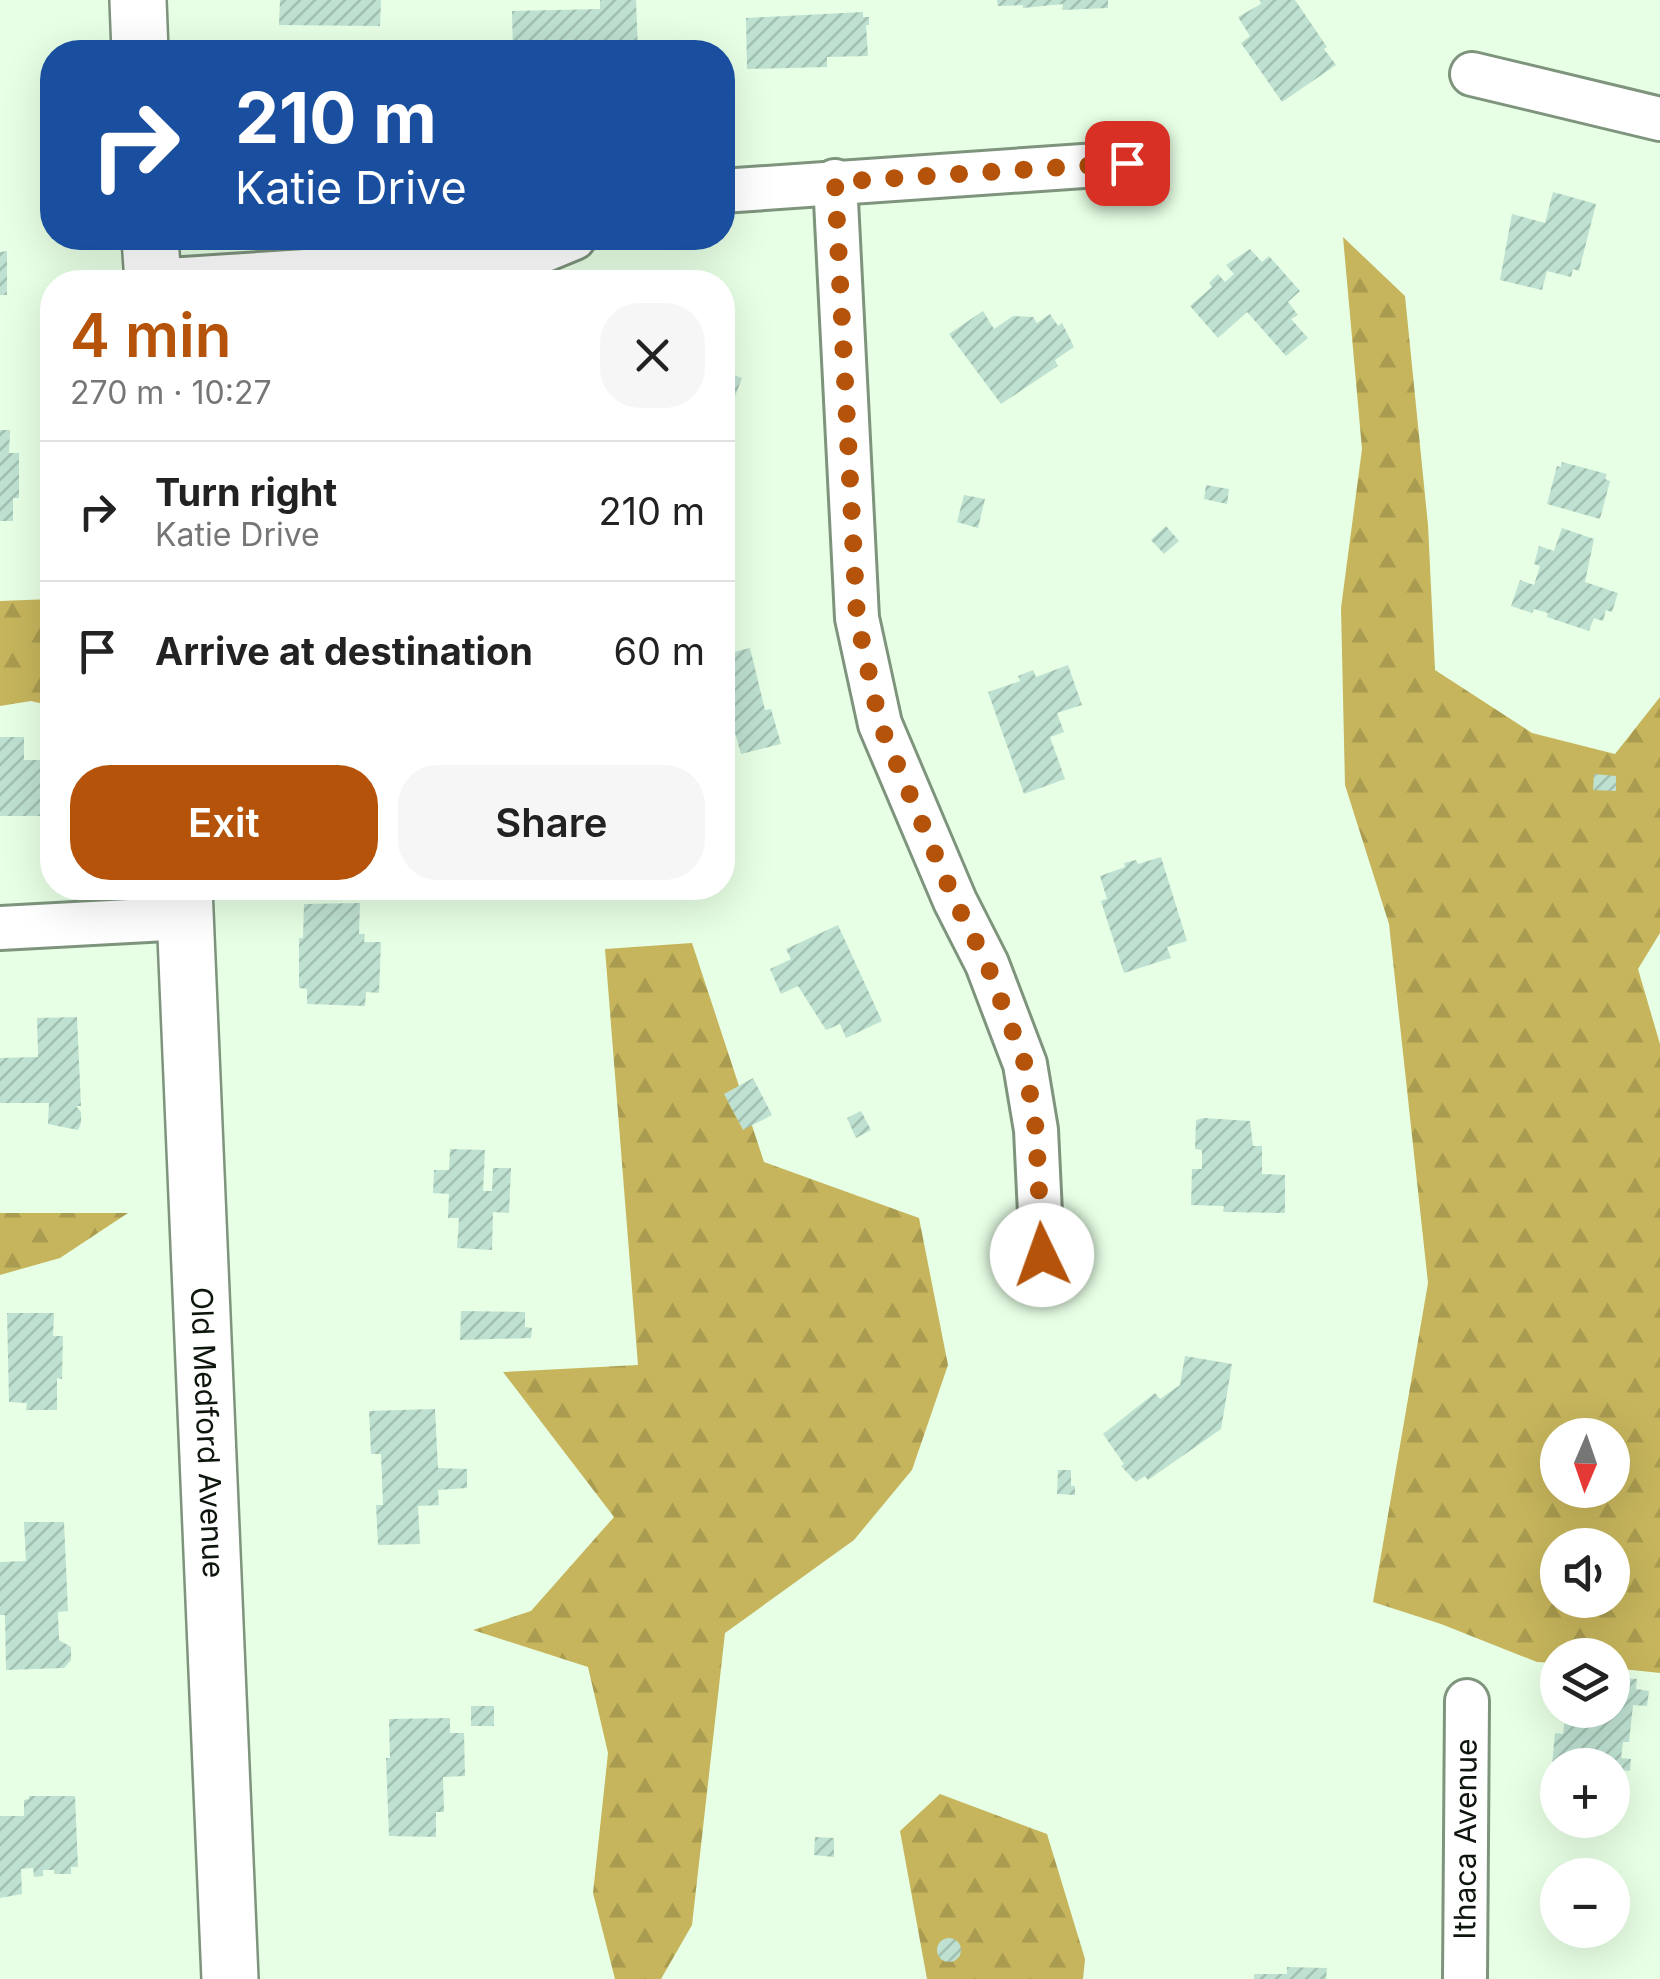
<!DOCTYPE html>
<html lang="en">
<head>
<meta charset="utf-8">
<style>
  :root { --surface:#fff; --page:#f6f6f6; --text:#222; --muted:#767676; --line:#e0e0e0; --accent:#b45309 }
  body { margin:0; font-family:Inter,sans-serif; background:var(--page); color:var(--text); height:100vh; display:flex; flex-direction:column; font-size:38px; white-space:nowrap }
  * { box-sizing:border-box; margin:0 }
  p { font-size:32px; color:var(--muted) }
  .icon { flex:none; width:55px; height:55px; fill:none; stroke:currentColor; stroke-width:2; stroke-linecap:round; stroke-linejoin:round }
  .map { position:relative; flex:1; overflow:hidden }
  .details { position:absolute; left:40px; top:270px; width:695px; height:630px; display:flex; flex-direction:column; background:var(--surface); border-radius:40px; box-shadow:0 10px 40px #0002 }
  .details>* { flex:none }
  .guide { position:absolute; left:40px; top:40px; width:695px; height:210px; border-radius:40px; box-shadow:0 10px 40px #0002; background:#1a4fa0; color:#fff; overflow:hidden }
  .needle { width:65px; rotate:182deg }
  .controls { position:absolute; left:1540px; top:1418px; display:grid; gap:20px }
  .controls a { display:grid; place-items:center; width:90px; height:90px; border-radius:50%; background:var(--surface); box-shadow:0 10px 40px #0002; font-size:50px }
  .pin { position:absolute; display:grid; place-items:center; width:85px; height:85px; color:#fff; margin:-42px; border-radius:20px; box-shadow:0 5px 15px #0006 }
  .me { position:absolute; width:110px; margin:-55px; rotate:357deg; stroke-linejoin:round; filter:drop-shadow(0 0 8px #0008) }
  .turn { display:flex; align-items:center; gap:35px; height:210px; padding:0 30px; font-size:45px }
  .turn .icon { width:130px; height:130px; stroke-width:2.5 }
  .turn b { display:block; font-size:70px; line-height:85px }
  .round { display:grid; place-items:center; flex:none; width:105px; height:105px; border-radius:40px; background:var(--page) }
  .head { display:flex; align-items:center; justify-content:space-between; height:170px; padding:0 30px }
  h1 { font-size:60px; font-weight:600; line-height:75px; color:var(--accent) }
  .cta { display:flex; gap:20px; margin-top:auto; padding:20px 30px }
  .cta a { flex:1; height:115px; border-radius:40px; background:var(--accent); color:#fff; font-size:40px; font-weight:600; line-height:115px; text-align:center }
  .cta a+a { background:var(--page); color:var(--text) }
  ul { padding:0; list-style:none }
  li { display:flex; align-items:center; gap:30px; height:140px; padding:0 30px; border-top:2px solid var(--line) }
  li div { flex:1 }
  li b { display:block; font-size:38px }
  li em { font-style:normal }
  .map>svg:first-child { display:block }
</style>
</head>
<body>
<div class="map">
<svg width="1660" height="1979" viewBox="0 0 1660 1979">
  <defs>
    <pattern id="forest-firs" width="22" height="20" patternUnits="userSpaceOnUse" patternTransform="scale(2.5)"><rect width="22" height="20" fill="#c6b55c"/><path d="M5 1l3.5 6h-7zM16 11l3.5 6h-7z" fill="#a99b4f"/></pattern>
    <pattern id="building-hatch" width="6" height="6" patternUnits="userSpaceOnUse" patternTransform="scale(2.5)"><rect width="6" height="6" fill="#bee1d1"/><path d="M-1 1l2-2M0 6l6-6M5 7l2-2" fill="none" stroke="#a2c0b2"/></pattern>
  </defs>
  <rect width="100%" height="100%" fill="#e7ffe5"/>
  <g fill="url(#forest-firs)" fill-rule="evenodd">
    <path d="M1343,237L1405,296L1428,525L1435,670L1532,733L1615,754L1660,697V933L1638,969L1660,1044V1673L1613,1668L1612,1655H1558L1557,1663L1537,1662L1441,1624L1373,1602L1428,1283L1389,924L1345,785L1341,608L1362,449ZM1558,1435H1612V1490H1558ZM1558,1545H1612V1600H1558Z"/>
    <path d="M52,599V706L31,701L0,706V601Z"/>
    <path d="M692,943L764,1162L919,1218L948,1365L912,1470L854,1540L725,1633L692,1925L661,1979H615L593,1893L608,1753L588,1667L473,1630L531,1611L614,1517L503,1372L638,1365L605,949Z"/>
    <path d="M0,1213H128L60,1258L0,1275Z"/>
    <path d="M940,1794L1047,1834L1085,1959L1083,1979H927L900,1831Z"/>
  </g>
  <g fill="url(#building-hatch)">
    <path d="M280,0H381L380,26L279,25Z"/>
    <path d="M600,0H636L638,52H513L512,11L600,9Z"/>
    <path d="M997,0H1108V8L1062,10L1063,4L1023,8V5L998,6Z"/>
    <path d="M1260,0H1295L1327,47L1324,49L1336,65L1282,102L1241,43L1250,36L1238,17L1261,4Z"/>
    <path d="M863,12V17H869V25H866L868,56L827,57V67L747,69L746,18Z"/>
    <path d="M1553,192L1596,204L1579,271L1573,269L1571,277L1547,271L1542,290L1500,280L1512,214L1545,223Z"/>
    <path d="M1250,249L1262,262L1269,256L1300,291L1288,302L1298,315L1291,319L1308,338L1286,356L1247,312L1218,338L1190,306L1212,287L1209,283L1218,274L1225,282L1234,274L1226,265Z"/>
    <path d="M7,251V295H0V252Z"/>
    <path d="M983,311L994,329L1013,316L1033,317L1037,323L1050,314L1058,326L1062,323L1074,347L1055,360L1058,366L1001,404L949,334Z"/>
    <path d="M722,371L742,378L723,428H722Z"/>
    <path d="M0,430H10L9,453H19V498H13V521H0Z"/>
    <path d="M1562,462L1607,474L1605,479L1610,481L1600,519L1547,504L1557,466L1561,467Z"/>
    <path d="M1206,485L1229,489L1227,504L1204,499Z"/>
    <path d="M964,495L985,499L978,528L957,522Z"/>
    <path d="M1166,526L1179,541L1164,554L1151,540Z"/>
    <path d="M1562,528L1594,539L1585,582L1618,593L1612,612L1606,610L1603,621L1594,618L1589,631L1547,617L1548,613L1534,609L1532,613L1511,606L1520,580L1534,585L1540,566L1534,564L1539,546L1554,551Z"/>
    <path d="M750,648L765,710L771,709L781,744L741,754L735,733L722,737V655Z"/>
    <path d="M1068,665L1082,705L1057,713L1064,732L1050,737L1065,779L1024,794L988,692L1020,681L1018,676L1033,670L1036,677Z"/>
    <path d="M0,737H24V760H52V808H42V816H0Z"/>
    <path d="M1594,774L1616,776V791L1593,790Z"/>
    <path d="M1161,857L1187,941L1167,947L1171,958L1124,973L1101,901L1107,899L1100,876L1125,867L1124,863L1136,860L1138,864Z"/>
    <path d="M360,903L359,934H365L364,942H381L379,993L366,992L365,1006L307,1004V989L299,988V938H303L304,904Z"/>
    <path d="M838,925L882,1021L846,1038L840,1024L826,1030L798,986L781,994L770,969L791,959L786,949Z"/>
    <path d="M77,1017L81,1106H76L81,1112V1123L78,1130L48,1124L49,1103H0V1058L38,1057L37,1018Z"/>
    <path d="M753,1078L772,1115L743,1130L724,1094Z"/>
    <path d="M861,1111L871,1130L856,1138L847,1118Z"/>
    <path d="M1204,1118L1250,1121L1253,1146H1262V1174L1285,1175V1213L1223,1212L1224,1206L1191,1205L1192,1169H1202V1150L1195,1149L1196,1120Z"/>
    <path d="M450,1149L485,1150L483,1191H492L493,1168H511L509,1213L493,1212L492,1250L457,1248L459,1218H448L449,1194L433,1193L434,1170H449Z"/>
    <path d="M461,1311L525,1312V1327L532,1328L531,1338L460,1340Z"/>
    <path d="M7,1313H54L53,1336H63L62,1379L57,1378V1410H26L27,1403L9,1402Z"/>
    <path d="M1185,1356L1232,1364L1221,1429L1148,1480L1145,1476L1136,1482L1121,1466L1124,1464L1103,1434L1155,1393L1160,1399L1180,1385Z"/>
    <path d="M435,1409L438,1468L467,1469V1488L438,1490L439,1505L418,1506L420,1544L378,1545L376,1505H383L381,1454H371L369,1411Z"/>
    <path d="M1058,1470H1071V1486H1075V1495L1057,1494Z"/>
    <path d="M24,1522H64L68,1611L58,1612L59,1640L71,1647V1660L64,1668L6,1670L5,1615H0V1562L26,1561Z"/>
    <path d="M1612,1677L1637,1679L1636,1689L1649,1691L1647,1706L1633,1705L1629,1742H1623L1621,1758L1631,1759L1630,1771L1618,1770L1616,1794L1612,1793V1765H1552L1555,1733L1563,1734L1566,1710H1612Z"/>
    <rect x="471" y="1706" width="23" height="20"/>
    <path d="M450,1718V1733H464L465,1776L443,1777L444,1812H436V1837L389,1836L386,1758H390L389,1719Z"/>
    <path d="M29,1796H75L78,1867H71V1874H54V1870H43V1876L34,1877L33,1868L21,1869L22,1894L0,1898V1816H24V1800L29,1799Z"/>
    <path d="M815,1837L834,1838V1857L814,1855Z"/>
    <circle cx="949" cy="1950" r="12"/>
    <path d="M1287,1967L1327,1968L1326,1979H1254V1974H1287Z"/>
  </g>
  <g fill="none" stroke-linecap="round" stroke-linejoin="round">
    <g stroke="#7e947d" stroke-width="48">
      <g id="street">
        <path d="M1472,74L1660,119"/>
        <path d="M835,181L857,618L880,724L955,901L987,964L1025,1064L1036,1130L1042,1255"/>
        <path d="M722,191L1127,163"/>
        <path d="M153,281L489,259L540,252L574,238"/>
        <path d="M0,928L185,918"/>
        <path id="s1" d="M1465,1979L1467,1701"/>
      </g>
    </g>
    <g stroke="#7e947d" stroke-width="60">
      <g id="secondary">
        <path d="M138,0L140,52"/>
        <path d="M150,238L153,282"/>
        <path id="s2" d="M184,888L230,1979"/>
      </g>
    </g>
    <use href="#street" stroke="#fff" stroke-width="42"/>
    <use href="#secondary" stroke="#fff" stroke-width="55"/>
  </g>
  <g fill="none" stroke-linecap="round" stroke-linejoin="round">
    <path stroke="#b45309" stroke-width="18" stroke-dasharray="0 32.4" d="M1042,1255L1036,1130L1025,1064L987,964L955,901L880,724L857,618L835,182L1127,163"/>
  </g>
  <g text-anchor="middle" stroke-width="8" stroke-linejoin="round" paint-order="stroke">
    <g font-size="30" fill="#0d150d" stroke="#fff">
      <text dy="10" stroke="none"><textPath href="#s2" startOffset="545">Old Medford Avenue</textPath></text>
      <text dy="10" stroke="none"><textPath href="#s1" startOffset="140">Ithaca Avenue</textPath></text>
    </g>
  </g>
</svg>
<div class="controls">
<a><svg class="needle" viewBox="-14 -14 28 28"><path d="M0-13l5 13h-10z" fill="#e53935"/><path d="M0 13l5-13h-10z" fill="#767676"/></svg></a>
<a><svg class="icon" aria-label="sound" viewBox="0 0 24 24"><path d="M4 9h4l5-4v14l-5-4H4zM17 9q2 3 0 6"/></svg></a>
<a><svg class="icon" aria-label="layers" viewBox="0 0 24 24"><path d="M12 4l9 5-9 5-9-5zM3 14l9 5 9-5"/></svg></a>
<a>+</a>
<a>−</a>
</div>
<div class="pin" style="left:1127px;top:163px;background:#d93025"><svg class="icon" aria-label="arrive" viewBox="0 0 24 24"><path d="M6 21V4h12l-3 4 3 4H6"/></svg></div>
<svg class="me" style="left:1042px;top:1255px" viewBox="-20 -20 40 40"><circle r="19" fill="#fff"/><path d="M0-13L10 11 0 6-10 11z" fill="#b45309"/></svg>
<div class="guide">
<div class="turn"><svg class="icon" aria-label="right" viewBox="0 0 24 24"><path d="M7 20v-9h11M14 6l5 5-5 5"/></svg><div><b>210 m</b>Katie Drive</div></div>
</div>
<section class="details">
<div class="head"><div><h1>4 min</h1><p>270 m · 10:27</p></div><a class="round"><svg class="icon" aria-label="close" viewBox="0 0 24 24"><path d="M6 6l12 12M18 6L6 18"/></svg></a></div>
<ul>
<li><svg class="icon" aria-label="right" viewBox="0 0 24 24"><path d="M7 20v-9h11M14 6l5 5-5 5"/></svg><div><b>Turn right</b><p>Katie Drive</p></div><em>210 m</em></li>
<li><svg class="icon" aria-label="arrive" viewBox="0 0 24 24"><path d="M6 21V4h12l-3 4 3 4H6"/></svg><div><b>Arrive at destination</b></div><em>60 m</em></li>
</ul>
<div class="cta"><a>Exit</a><a>Share</a></div>
</section>
</div>
</body>
</html>
